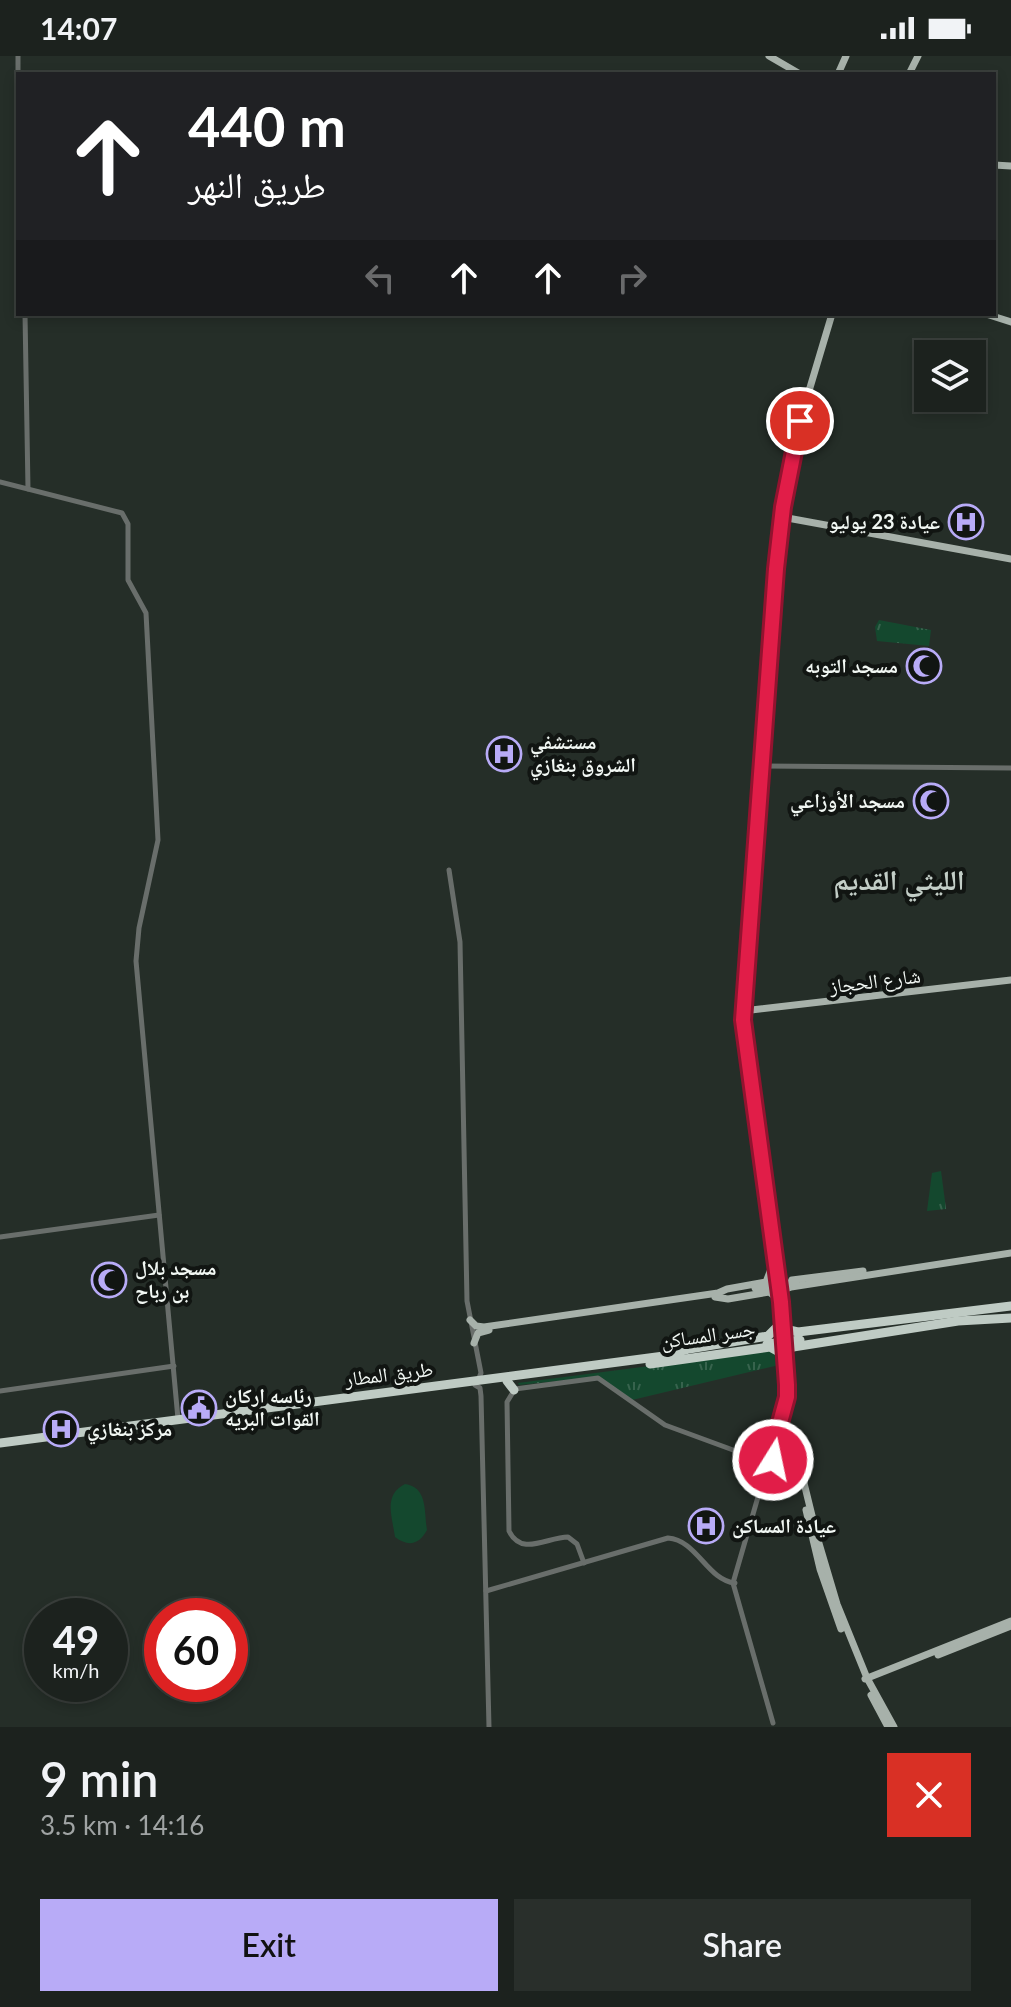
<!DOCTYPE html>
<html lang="en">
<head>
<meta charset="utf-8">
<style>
  :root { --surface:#1c221e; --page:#292f2b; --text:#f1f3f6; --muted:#a0a4a4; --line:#3a3f3c; --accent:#b8abf7 }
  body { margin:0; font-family:Lato,"Noto Naskh Arabic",sans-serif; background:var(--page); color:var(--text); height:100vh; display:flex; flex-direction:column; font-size:30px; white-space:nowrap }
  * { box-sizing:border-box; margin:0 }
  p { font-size:26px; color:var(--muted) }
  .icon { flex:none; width:44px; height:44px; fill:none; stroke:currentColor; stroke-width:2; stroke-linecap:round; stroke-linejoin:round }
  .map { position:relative; height:1671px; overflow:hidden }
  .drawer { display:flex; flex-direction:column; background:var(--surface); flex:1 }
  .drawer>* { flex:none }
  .top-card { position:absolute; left:16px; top:16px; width:980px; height:244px; border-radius:0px; box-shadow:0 4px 12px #0003,0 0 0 2px var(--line); background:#202124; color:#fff; overflow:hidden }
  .fabs { position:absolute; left:914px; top:284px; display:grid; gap:16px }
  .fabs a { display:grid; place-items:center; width:72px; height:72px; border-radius:0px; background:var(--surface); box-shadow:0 4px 12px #0003,0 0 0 2px var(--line); font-size:40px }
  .speed { position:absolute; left:24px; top:1542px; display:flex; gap:16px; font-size:40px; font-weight:700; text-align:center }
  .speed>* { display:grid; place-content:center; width:104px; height:104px; border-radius:50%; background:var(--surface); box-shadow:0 4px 12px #0003,0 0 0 2px var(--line); line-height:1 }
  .speed small { font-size:20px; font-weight:400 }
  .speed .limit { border:12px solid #d22; background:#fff; color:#111 }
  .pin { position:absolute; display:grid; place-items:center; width:68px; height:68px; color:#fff; margin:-34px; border:4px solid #fff; border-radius:50%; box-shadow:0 2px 8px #0007 }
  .me { position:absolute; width:88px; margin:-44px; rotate:10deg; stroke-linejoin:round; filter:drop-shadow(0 0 6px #0008) }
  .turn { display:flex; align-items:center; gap:28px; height:168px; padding:0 40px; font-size:36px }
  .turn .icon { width:104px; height:104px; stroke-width:2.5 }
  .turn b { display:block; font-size:56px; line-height:68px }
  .lanes { display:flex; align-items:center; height:76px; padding:0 40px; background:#0003; justify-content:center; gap:40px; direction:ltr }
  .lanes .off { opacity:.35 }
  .round { display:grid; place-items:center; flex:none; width:84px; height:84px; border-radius:0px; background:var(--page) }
  .summary { display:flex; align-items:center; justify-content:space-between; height:136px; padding:0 40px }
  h1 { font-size:48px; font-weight:600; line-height:60px }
  .cta { display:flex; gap:16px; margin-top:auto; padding:16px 40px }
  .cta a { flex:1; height:92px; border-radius:0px; background:var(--accent); color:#111; font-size:32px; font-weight:600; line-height:92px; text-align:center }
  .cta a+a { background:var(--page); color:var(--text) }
  .status { display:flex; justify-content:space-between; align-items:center; height:56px; padding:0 40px; background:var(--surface); direction:ltr }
  .status svg { height:22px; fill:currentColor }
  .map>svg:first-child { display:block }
</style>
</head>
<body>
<div class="status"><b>14:07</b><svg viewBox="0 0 49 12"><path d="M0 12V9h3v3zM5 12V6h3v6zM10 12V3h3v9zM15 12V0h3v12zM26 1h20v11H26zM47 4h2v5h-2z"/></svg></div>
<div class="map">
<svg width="1011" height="1671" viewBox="0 0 1011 1671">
  <defs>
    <pattern id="grass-tufts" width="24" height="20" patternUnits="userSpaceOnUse" patternTransform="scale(2)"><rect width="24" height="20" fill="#14482e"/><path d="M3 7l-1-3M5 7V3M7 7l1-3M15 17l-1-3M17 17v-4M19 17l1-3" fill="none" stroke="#37634d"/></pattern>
  </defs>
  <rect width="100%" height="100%" fill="#252e28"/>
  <g fill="url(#grass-tufts)">
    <path d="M879,564L931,574L929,590L877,585L875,571Z"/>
    <path d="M941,1115L946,1153L927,1155L932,1117Z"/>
    <path d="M774,1294L779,1309L632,1344L598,1321L519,1329L518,1327Z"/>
  </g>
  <path fill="#14482e" d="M405,1428C428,1431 424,1456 427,1474C419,1489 408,1491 395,1481C392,1460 383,1439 405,1428Z"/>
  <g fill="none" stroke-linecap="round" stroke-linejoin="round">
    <g stroke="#696e6b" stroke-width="5">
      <path d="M18,0V18"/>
      <path d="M25,258L28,433"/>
      <path d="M0,426L122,457L128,468V524L146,557L158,784L139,872L136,905L178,1363"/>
      <path d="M763,710L1011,712"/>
      <path d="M449,814L460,886L467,1245L481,1317L479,1322"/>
      <path d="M0,1181L159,1159"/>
      <path d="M475,1329L480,1332L481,1340L489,1671"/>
      <path d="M0,1335L174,1310"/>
      <path d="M764,1407L760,1434L733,1527L773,1667"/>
      <path d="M584,1507L577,1488L568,1481C547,1481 522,1501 509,1475L507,1346L515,1333L598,1322L665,1369L763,1405"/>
      <path d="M486,1535L668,1482C697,1484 707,1524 735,1527"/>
    </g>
    <g stroke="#a7b1aa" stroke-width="7">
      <path d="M769,0L800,18"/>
      <path d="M838,18L846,0"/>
      <path d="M909,18L918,0"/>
      <path d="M994,109L1011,110"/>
      <path d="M986,258L1011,266"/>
      <path d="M782,461L1011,503"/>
      <path d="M743,955L1011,924"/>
      <path d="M792,1224L863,1215"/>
      <path d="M715,1241L728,1243L769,1236L777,1242"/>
      <path d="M780,1241L786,1233L791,1231L1011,1197"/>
      <path d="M470,1264L476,1270L484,1271L718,1237L727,1233L766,1226L773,1208"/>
      <path d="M474,1287L478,1277L489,1274"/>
      <circle cx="768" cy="1404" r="5"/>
      <path d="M772,1401L787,1329L780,1241L743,955L781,470L800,365L832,258"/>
      <path d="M773,1402L804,1427L818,1484L837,1548L867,1622L894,1671"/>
      <path d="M806,1454L820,1513L841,1573"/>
      <path d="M938,1599L1011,1570"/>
      <path d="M865,1623L1011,1565"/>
      <path d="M871,1639L888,1671"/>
    </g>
    <g stroke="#bfcbc4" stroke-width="9">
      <path d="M781,1268L789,1274L798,1276L1011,1250"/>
      <path d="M784,1299L793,1291L958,1265L1011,1262"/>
      <path d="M650,1308L770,1291L781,1297"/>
      <path d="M507,1325L514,1334"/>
      <path d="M0,1387L664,1300L689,1293L768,1280L778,1270"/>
    </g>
    <path stroke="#a7b1aa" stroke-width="7" d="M755,1232L796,1226"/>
    <path stroke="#bfcbc4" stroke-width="9" d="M767,1288L800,1284"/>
  </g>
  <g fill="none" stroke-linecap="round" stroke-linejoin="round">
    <g stroke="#92132f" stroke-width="20">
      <path id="route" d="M773,1404L772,1396L787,1341V1329L781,1246L743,964L776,513L783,451L800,365"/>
    </g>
    <use href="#route" stroke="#e11d48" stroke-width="14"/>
  </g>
  <defs>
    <g id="hospital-ring" transform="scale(1.8)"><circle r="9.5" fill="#111512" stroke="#b8abf7" stroke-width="1.5"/><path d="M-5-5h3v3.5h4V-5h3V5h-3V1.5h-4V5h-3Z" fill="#b8abf7"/></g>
    <g id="mosque-ring" transform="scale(1.8)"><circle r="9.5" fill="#111512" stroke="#b8abf7" stroke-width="1.5"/><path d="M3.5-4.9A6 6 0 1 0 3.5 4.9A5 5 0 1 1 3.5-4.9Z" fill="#b8abf7"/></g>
    <g id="civic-ring" transform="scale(1.8)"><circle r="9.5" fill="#111512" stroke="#b8abf7" stroke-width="1.5"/><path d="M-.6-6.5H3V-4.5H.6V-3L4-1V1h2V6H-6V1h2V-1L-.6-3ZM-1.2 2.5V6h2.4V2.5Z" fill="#b8abf7"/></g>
  </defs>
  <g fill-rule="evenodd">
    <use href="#hospital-ring" x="966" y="466"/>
    <use href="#mosque-ring" x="924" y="610"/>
    <use href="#hospital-ring" x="504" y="698"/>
    <use href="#mosque-ring" x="931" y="745"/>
    <use href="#mosque-ring" x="109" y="1224"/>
    <use href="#civic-ring" x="199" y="1352"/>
    <use href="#hospital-ring" x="61" y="1373"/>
    <use href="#hospital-ring" x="706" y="1470"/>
  </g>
  <g text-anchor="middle" stroke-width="8" stroke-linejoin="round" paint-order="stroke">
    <g font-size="20" font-weight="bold" fill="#f1f7f3" stroke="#111512" text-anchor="start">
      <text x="940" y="473" text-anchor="end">عيادة 23 يوليو</text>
      <text x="898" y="617" text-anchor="end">مسجد التوبه</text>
      <text x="530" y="693">مستشفي<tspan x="530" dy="23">الشروق بنغازي</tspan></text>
      <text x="905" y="752" text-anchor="end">مسجد الأوزاعي</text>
      <text x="135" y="1219">مسجد بلال<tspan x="135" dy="23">بن رباح</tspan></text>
      <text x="225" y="1347">رئاسه اركان<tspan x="225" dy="23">القوات البريه</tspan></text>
      <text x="87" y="1380">مركز بنغازي</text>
      <text x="732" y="1477">عيادة المساكن</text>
    </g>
    <g font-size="20" fill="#f1f7f3" stroke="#111512">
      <text transform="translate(875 925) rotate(-7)" y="7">شارع الحجاز</text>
      <text transform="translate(708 1279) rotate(-8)" y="7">جسر المساكن</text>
      <text transform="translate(389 1318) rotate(-7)" y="7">طريق المطار</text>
    </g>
    <g font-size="28" font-weight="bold" fill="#c3cec7" stroke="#111512">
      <text x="899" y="834">الليثي القديم</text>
    </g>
  </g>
</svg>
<div class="fabs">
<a><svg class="icon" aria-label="layers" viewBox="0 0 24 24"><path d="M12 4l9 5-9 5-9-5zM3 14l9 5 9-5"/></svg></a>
</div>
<div class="speed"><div>49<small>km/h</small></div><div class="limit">60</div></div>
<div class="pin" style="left:800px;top:365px;background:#d93025"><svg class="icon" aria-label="arrive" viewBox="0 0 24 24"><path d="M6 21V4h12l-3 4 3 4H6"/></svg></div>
<svg class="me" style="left:773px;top:1404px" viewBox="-20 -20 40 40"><circle r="17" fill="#e11d48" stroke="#fff" stroke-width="3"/><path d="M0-11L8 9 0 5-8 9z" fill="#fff"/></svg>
<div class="top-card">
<div class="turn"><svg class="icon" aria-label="ahead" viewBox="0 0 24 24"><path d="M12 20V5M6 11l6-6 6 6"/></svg><div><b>440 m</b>طريق النهر</div></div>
<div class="lanes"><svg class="icon off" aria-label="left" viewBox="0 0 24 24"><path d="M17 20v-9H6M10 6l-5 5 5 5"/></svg><svg class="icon" aria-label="ahead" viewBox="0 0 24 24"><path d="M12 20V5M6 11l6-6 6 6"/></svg><svg class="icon" aria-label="ahead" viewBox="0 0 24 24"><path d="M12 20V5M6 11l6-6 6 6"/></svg><svg class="icon off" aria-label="right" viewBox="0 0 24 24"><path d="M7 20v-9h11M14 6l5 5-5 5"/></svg></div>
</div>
</div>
<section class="drawer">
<div class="summary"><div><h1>9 min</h1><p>3.5 km · 14:16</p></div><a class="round" style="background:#d93025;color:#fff"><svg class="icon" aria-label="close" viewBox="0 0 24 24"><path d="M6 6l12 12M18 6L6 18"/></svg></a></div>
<div class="cta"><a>Exit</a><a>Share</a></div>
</section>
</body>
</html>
